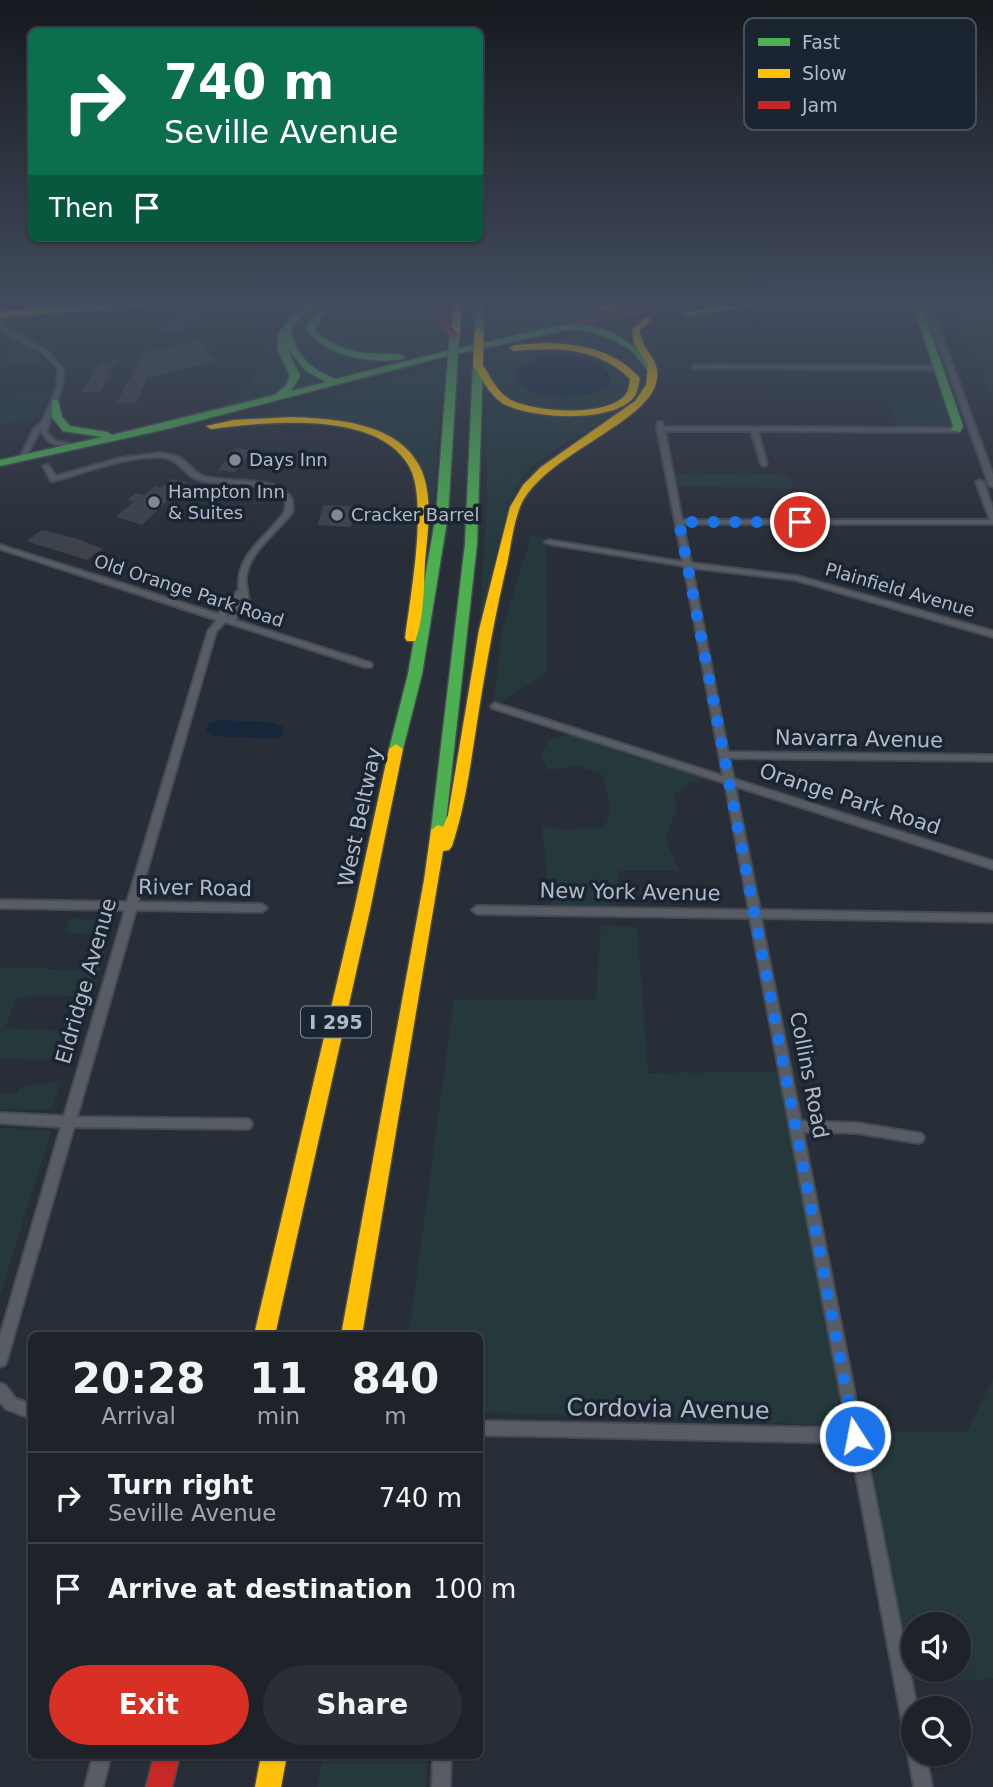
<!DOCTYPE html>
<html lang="en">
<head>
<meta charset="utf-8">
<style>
  :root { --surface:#1e2229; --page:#2b2f35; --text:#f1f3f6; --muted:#a1a4a8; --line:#3c3f46; --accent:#d93025 }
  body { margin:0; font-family:"DejaVu Sans",sans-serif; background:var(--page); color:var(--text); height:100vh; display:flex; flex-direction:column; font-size:26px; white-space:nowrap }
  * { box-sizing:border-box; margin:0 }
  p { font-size:23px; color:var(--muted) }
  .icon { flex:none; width:38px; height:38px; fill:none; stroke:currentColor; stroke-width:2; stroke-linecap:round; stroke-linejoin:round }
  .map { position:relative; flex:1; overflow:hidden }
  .side { position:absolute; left:28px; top:1332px; width:455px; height:427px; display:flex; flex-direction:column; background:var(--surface); border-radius:10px; box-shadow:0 2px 5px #0004,0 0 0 2px var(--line) }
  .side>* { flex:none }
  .banner { position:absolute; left:28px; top:28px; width:455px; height:214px; border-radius:10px; box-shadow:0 2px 5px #0004,0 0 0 2px var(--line); background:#0b6e4f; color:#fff; overflow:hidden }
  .tools { position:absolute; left:901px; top:1612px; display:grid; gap:14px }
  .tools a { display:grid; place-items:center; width:70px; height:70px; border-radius:50%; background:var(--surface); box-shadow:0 2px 5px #0004,0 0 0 2px var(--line); font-size:35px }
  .pin { position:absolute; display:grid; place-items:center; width:60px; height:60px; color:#fff; margin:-30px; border:4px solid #fff; border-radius:50%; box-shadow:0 2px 7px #0007 }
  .me { position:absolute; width:77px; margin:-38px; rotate:349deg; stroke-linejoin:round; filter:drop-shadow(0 0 5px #0008) }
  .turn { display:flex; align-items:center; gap:24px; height:147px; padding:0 21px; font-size:32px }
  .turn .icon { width:91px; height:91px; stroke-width:2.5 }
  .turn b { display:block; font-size:49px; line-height:60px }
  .then { display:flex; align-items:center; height:66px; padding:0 21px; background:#0003; gap:14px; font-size:26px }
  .eta { display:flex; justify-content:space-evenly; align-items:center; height:119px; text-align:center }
  .eta b { font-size:42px; font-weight:700; line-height:49px }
  .primary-button { display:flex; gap:14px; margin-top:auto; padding:14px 21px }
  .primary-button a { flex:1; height:80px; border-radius:42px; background:var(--accent); color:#fff; font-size:28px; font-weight:700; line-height:80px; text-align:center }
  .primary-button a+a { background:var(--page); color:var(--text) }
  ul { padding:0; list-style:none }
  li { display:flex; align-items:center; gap:21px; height:91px; padding:0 21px; border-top:2px solid var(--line) }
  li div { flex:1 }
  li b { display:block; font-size:26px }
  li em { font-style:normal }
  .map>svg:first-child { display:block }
</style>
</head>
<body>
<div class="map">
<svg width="993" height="1787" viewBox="0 0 993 1787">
  <rect width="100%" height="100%" fill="#282e37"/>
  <g fill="#25393d" fill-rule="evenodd">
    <path d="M323,302H343L332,305L307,328L339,352L401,358L333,378L327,377L297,354L289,331L296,321Z"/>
    <path d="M357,302C392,302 450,295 446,348C401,358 351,363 314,332L318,318L342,305Z"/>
    <path d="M490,302H557L612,310H639L490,338Z"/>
    <path d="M993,304V402L957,306Z"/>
    <path d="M594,333C735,392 542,435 520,480C502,516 493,572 483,613H480L487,500L485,387H489L497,396L548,414L611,408L638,387L607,355L538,345Z"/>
    <path d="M12,338L41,355L43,361L6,365Z"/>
    <path d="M277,339H282L323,381L213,410C249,392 258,374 277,339Z"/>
    <path d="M520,348L574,349L611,360L631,378L625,396C589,416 510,422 491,376C488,370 489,361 489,354ZM558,357L586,359L611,378L607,389C588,397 537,403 523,385Z"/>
    <path d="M444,365L432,515L427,545L419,468L370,431L260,417L277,410Z"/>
    <path d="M53,389L32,422L20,421L0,425V397Z"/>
    <path d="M886,398L945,399L954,423L948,429H899Z"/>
    <path d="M673,474L790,475L793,488L676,486Z"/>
    <path d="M531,536L546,538L547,673L497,704L494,702L502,631Z"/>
    <path d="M569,734L708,778L690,782L673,796L677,808L665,838L679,871H618V908L551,906L542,826L562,830L604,827L611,812L603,775L578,766L548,770L540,754L550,740Z"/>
    <path d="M70,918L114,922L92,997L40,995L16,999L5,1028L74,1032L69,1061L0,1058V967L79,970L95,935L65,932Z"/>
    <path d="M601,926L637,927L648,1073L779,1072L841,1394L829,1425L480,1412V1335H405L411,1319L454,1000H596Z"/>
    <path d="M61,1081L52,1109H0V1093L16,1094L20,1087Z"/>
    <path d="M0,1128L51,1131L0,1295Z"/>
    <path d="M993,1379V1679L913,1681L865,1431L967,1432ZM914,1624H959V1670H914Z"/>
    <path d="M323,1755H427L426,1787H318Z"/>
  </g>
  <g fill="#17263b">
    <path d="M760,319L783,336L710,335L733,323Z"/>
    <path d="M558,357C576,357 602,358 611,378L607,388C577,402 542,398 516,382V370L537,359Z"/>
    <path d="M220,720L268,722L282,726L284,733L277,739L212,736L206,732L208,724Z"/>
  </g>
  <g fill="#3d424b">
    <path d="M183,312L204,318L175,333L154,327Z"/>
    <path d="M198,340L217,361L148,378L136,403L117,402L143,353Z"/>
    <path d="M118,359L101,392H82L98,364Z"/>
    <path d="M235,448L252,450L235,472L218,470Z"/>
    <path d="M171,479L187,482L142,525L116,517L134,501L127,500L136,493L145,495L155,486L161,488Z"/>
    <path d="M323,505L355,506L351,527L318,525Z"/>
    <path d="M42,530L78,539L103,549L87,560L26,541Z"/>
  </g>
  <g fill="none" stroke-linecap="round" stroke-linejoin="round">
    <g stroke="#454a53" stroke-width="4">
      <g id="street">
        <path d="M928,302H934L933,311L993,475V487L989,485L927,311Z"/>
        <path d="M3,312L6,314L4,327L47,351L64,369C65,393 50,410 47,433L56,441L78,445V447C63,448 45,446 41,429L24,460L19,459L34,429L42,422L57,387L58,369L43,353L0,330V314Z"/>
        <path d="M695,365L938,366L941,368L938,370L693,368L692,367Z"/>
        <path d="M658,422H662L664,427L956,428L959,430L956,432L758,431L767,464L764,466L761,464L751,431H665L682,520H990L976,482L980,480L984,482L993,509V524H683L691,563L797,576L993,631V637L796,580L692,568L728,752L993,755V761L729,758L734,779L993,861V869L735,786L760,910L993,914V922L761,918L801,1121L857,1123L918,1133L922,1134L924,1138L922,1142L918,1143L857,1133L803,1132L917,1708H914V1745L908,1743L905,1737L850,1443L480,1435V1421L847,1428L750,918L477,914L472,910L477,906L749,910L725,783L492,708L491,706L495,703L498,704L723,776L684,566L549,544L545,542L549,540L683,562L657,429Z"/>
        <path d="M159,453C166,454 174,454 180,458C190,464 194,474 206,477C227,483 283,475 292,500C293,504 292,507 293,511C278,533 248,551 246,579C246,586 248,594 249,601L235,620L371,663L372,665L371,667H365L225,622L216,632L138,902L262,904L267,908L262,912L136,910L77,1117L246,1119L250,1120L252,1124L250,1128L246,1129L74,1127L7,1360L5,1365L0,1367V1336L61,1127L0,1123V1113L64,1116L125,910L0,908V900L127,902L208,631L217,620L0,549V545L218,614L239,589C235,554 268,537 285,511C285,507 286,504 285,500C277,479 218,486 199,480C181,474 180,457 158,457C123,457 88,472 54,481H51L43,466L48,465L56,476L120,458ZM241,598V601L228,617L225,616Z"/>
        <path d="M0,1383L5,1385L16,1399L32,1404V1419L6,1409L0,1402Z"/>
        <path d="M914,1747V1754H926L932,1787H914L908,1754L911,1748Z"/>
        <path d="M93,1755H111L103,1787H85Z"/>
        <path d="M433,1755H451L450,1787H432Z"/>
      </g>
    </g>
    <g stroke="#454a53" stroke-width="3">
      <g id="fast">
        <path d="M314,302H324L301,317L291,329C295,355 312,371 336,379C395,363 454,349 513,336C538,331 567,320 592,326C620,333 640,348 657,370L649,372L632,351L613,340L589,331L567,330L443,357L167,429L0,466V460L102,437L63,431L52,417V400H58L62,417L70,426L107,432L112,435L275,395L286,385L290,376L278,351V334L295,313ZM287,348L306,371L326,382L291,391L300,376Z"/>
        <path d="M338,302H352C337,310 321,310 315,330C338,354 368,354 400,354L405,357L403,359C369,364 329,357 306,330C311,314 322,307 338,302Z"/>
        <path d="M476,302H484L483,334L479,337L475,334Z"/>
        <path d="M912,302H920L963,426L960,432L951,430L953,426Z"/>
        <path d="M478,361L483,364L477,544L445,830L438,835L431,830L465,544L473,364Z"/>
        <path d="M452,367L457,370L448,515L422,674L403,749L396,754L389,749L408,674L436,515L447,370Z"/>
      </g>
    </g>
    <g stroke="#454a53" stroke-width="3">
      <g id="slow">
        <path d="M135,302H176L172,305L0,317V311Z"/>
        <path d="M454,302H462L459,339L455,342L451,339Z"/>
        <path d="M560,302H585L617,308L613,311Z"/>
        <path d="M752,302H775L689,316L685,313Z"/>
        <path d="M647,317L651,320L640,330C641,353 663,358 656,383C645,425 541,456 520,507C513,525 511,546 507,564C495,615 486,665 478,716C471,760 466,804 452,846L449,850L443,851L362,1335H341L424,880L431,830L438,825L443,827L448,815L479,630L510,507L523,485L541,467L635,401L646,385L648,364L634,344L632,329Z"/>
        <path d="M546,343C582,344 615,350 640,378C639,383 638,389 636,394C618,425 529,419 502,403C489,394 481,378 473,364L481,362C490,375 496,392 511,400C536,412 607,418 626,394C629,390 629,384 630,379C598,347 556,347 514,351L509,348L514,345Z"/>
        <path d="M292,417C336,419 399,422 421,469C433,496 428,532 425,560C424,583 424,621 415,641H407L405,638C410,598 428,503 410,468C380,409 265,422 211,429L206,426L234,420Z"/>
        <path d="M396,744L403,749L370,910L275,1335H254L354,910L389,749Z"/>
        <path d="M261,1755H287L281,1787H255Z"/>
      </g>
    </g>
    <g stroke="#454a53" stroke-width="3">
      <g id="jam">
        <path d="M410,302C433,302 444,317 458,334V338H452L432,314Z"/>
        <path d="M688,302H708L577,325L573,322Z"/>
        <path d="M154,1755H180L172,1787H146Z"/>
      </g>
    </g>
    <use href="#street" fill="#585d65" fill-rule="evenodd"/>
    <use href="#fast" fill="#4caf50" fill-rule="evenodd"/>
    <use href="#slow" fill="#ffc107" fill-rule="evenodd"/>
    <use href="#jam" fill="#c62828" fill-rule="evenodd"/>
    <g stroke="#454a52" stroke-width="11" stroke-linecap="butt">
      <path id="fast-bridge" d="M452,370L454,340"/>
    </g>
    <g stroke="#454a52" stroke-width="11" stroke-linecap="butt">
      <path id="slow-bridge" d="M478,364L479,334"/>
    </g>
    <use href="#fast-bridge" stroke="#4caf50" stroke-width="10"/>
    <use href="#slow-bridge" stroke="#ffc107" stroke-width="10"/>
  </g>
  <linearGradient id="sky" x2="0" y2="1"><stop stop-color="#16191e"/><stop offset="0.55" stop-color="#424c5e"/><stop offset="1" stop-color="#424c5e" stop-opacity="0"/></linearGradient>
  <rect width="993" height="552" fill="url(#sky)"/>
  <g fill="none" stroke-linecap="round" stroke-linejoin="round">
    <path stroke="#1a73e8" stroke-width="12" stroke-dasharray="0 21.6" d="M800,522H679L855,1436"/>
  </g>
  <g fill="#818995" stroke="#1b2431" stroke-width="2.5">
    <circle cx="235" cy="460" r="7"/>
    <circle cx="154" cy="502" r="7"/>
    <circle cx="337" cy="515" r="7"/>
  </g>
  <g text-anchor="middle" stroke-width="7" stroke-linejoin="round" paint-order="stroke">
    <g font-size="18" fill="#b1bac8" stroke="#1b2431" text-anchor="start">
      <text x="249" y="466">Days Inn</text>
      <text x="168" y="498">Hampton Inn<tspan x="168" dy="21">&amp; Suites</tspan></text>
      <text x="351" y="521">Cracker Barrel</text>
    </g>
    <g font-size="18" fill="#b1bac8" stroke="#1b2431">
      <text transform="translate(900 590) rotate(16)" y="6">Plainfield Avenue</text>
      <text transform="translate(189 591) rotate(18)" y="6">Old Orange Park Road</text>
    </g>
    <rect fill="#1b2431" stroke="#848d9b" stroke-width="2" x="301" y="1006.5" width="70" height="31" rx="5"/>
    <g font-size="19" font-weight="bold" fill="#b1bac8">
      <text x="336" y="1029">I 295</text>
    </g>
    <g font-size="21" fill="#b1bac8" stroke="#1b2431">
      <text transform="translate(859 739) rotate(1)" y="7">Navarra Avenue</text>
      <text transform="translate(850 799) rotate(18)" y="7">Orange Park Road</text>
      <text transform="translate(360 817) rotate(-78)" y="7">West Beltway</text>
      <text transform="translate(195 888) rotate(1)" y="7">River Road</text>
      <text transform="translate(630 892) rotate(1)" y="7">New York Avenue</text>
      <text transform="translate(86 981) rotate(-74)" y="7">Eldridge Avenue</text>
      <text transform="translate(809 1075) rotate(79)" y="7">Collins Road</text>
    </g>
    <g font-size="24" fill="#b1bac8" stroke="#1b2431">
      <text transform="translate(668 1409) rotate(1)" y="8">Cordovia Avenue</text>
    </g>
  </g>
  <rect x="744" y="18" width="232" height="112" rx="10" fill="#1b2431" stroke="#48515e" stroke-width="2"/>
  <rect x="758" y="38" width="32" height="8" fill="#4caf50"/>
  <rect x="758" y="69" width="32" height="9" fill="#ffc107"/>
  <rect x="758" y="101" width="32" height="8" fill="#c62828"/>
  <g font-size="19" fill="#b1bac8">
    <text x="802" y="49">Fast</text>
    <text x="802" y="80">Slow</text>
    <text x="802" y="112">Jam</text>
  </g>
</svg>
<div class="tools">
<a><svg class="icon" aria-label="sound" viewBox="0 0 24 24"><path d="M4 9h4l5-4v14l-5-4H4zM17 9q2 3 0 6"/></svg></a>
<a><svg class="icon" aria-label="search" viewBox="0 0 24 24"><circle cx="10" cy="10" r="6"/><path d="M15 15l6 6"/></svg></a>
</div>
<div class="pin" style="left:800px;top:522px;background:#d93025"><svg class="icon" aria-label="arrive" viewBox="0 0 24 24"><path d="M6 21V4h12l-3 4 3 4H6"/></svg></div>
<svg class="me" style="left:855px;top:1436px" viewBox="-20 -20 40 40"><circle r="17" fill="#1a73e8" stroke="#fff" stroke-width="3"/><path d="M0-11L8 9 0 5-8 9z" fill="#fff"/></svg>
<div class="banner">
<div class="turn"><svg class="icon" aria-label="right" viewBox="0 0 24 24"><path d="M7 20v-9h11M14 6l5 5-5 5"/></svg><div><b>740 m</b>Seville Avenue</div></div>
<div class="then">Then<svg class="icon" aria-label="arrive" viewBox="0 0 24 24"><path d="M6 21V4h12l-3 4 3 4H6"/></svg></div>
</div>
<section class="side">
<div class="eta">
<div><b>20:28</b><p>Arrival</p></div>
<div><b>11</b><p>min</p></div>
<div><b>840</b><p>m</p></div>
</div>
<ul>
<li><svg class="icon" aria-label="right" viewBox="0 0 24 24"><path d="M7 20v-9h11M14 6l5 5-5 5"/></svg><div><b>Turn right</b><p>Seville Avenue</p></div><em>740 m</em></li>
<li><svg class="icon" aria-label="arrive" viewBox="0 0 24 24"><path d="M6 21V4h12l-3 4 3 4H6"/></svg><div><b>Arrive at destination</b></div><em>100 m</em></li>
</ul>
<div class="primary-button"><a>Exit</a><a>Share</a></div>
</section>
</div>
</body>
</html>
